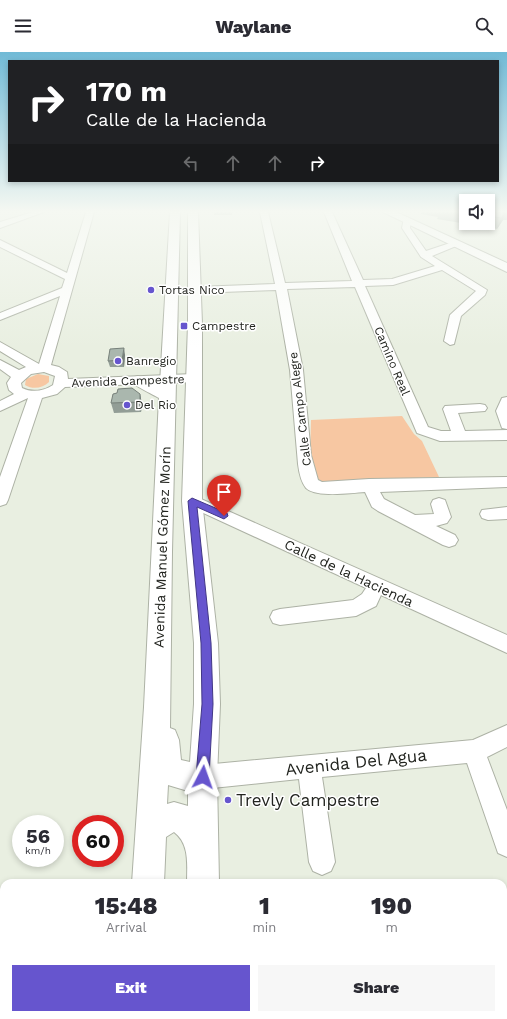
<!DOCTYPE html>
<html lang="en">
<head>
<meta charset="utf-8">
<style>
  :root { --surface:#fff; --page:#f7f7f7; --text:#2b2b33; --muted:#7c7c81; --accent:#6655ce }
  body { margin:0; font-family:"Work Sans",sans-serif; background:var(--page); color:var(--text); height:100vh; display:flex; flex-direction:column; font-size:15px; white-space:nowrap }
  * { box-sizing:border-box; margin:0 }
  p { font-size:13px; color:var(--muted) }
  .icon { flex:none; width:22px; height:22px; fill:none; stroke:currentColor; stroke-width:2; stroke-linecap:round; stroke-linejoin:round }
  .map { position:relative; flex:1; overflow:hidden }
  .drawer { position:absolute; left:0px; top:827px; width:507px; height:140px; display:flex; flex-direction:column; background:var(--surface); border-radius:12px 12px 0 0; box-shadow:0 2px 6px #0003 }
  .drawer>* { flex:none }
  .guide { position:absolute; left:8px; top:8px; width:491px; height:122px; border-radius:0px; box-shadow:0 2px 6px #0003; background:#202124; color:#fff; overflow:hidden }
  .controls { position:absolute; left:459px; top:142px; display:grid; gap:8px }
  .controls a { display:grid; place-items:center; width:36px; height:36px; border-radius:0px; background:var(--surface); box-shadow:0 2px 6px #0003; font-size:20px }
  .speed { position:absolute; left:12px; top:763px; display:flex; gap:8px; font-size:20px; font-weight:700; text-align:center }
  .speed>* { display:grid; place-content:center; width:52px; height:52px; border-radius:50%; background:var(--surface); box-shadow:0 2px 6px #0003; line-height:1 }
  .speed small { font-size:10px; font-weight:400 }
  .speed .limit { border:6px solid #d22; background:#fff; color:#111 }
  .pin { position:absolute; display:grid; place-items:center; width:34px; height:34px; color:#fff; margin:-41px -17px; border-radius:50% 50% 50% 0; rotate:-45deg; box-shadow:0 0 4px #0007 }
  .pin .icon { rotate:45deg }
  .me { position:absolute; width:44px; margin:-22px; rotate:4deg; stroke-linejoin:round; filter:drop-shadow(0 0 3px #0008) }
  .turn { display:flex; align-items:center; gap:14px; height:84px; padding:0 12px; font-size:18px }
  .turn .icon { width:52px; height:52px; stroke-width:2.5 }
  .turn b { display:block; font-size:28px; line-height:34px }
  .lanes { display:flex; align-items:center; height:38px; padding:0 12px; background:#0003; justify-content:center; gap:20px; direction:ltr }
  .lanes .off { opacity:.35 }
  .eta { display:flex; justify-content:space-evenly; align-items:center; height:68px; text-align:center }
  .eta b { font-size:24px; font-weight:800; line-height:28px }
  .action { display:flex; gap:8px; margin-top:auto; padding:8px 12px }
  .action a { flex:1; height:46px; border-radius:0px; background:var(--accent); color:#fff; font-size:16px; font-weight:800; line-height:46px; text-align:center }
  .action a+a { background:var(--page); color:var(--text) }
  header { display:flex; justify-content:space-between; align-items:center; height:52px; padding:0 12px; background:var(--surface); font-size:18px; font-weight:800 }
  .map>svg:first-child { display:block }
</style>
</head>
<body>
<header><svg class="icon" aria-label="menu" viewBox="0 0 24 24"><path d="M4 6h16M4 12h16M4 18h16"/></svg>Waylane<svg class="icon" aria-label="search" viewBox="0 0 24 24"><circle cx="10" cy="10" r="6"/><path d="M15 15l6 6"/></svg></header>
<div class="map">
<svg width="507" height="967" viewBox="0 0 507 967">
  <rect width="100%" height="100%" fill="#e9efe1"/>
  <g fill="#f7c7a2">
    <path d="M38,322L49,324V330C43,336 33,338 25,333L26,327Z"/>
    <path d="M402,364L414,382L422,389L439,425L323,430L316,426L310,405L311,368Z"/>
  </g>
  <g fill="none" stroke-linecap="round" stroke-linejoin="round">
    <g stroke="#adb2a5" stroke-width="2">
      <g id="minor">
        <path d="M33,160H44L0,176V170Z"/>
        <path d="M86,160H94L51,313L59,315L67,320L68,327L194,322L200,326L194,330L65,335L57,342L42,346L8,448L6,452L0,454V425L28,346L0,359V349L14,342L9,338L7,331L11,325L0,317V308L19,318L26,315L0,299V290L39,312L60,244L0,268V261L62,236L65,227L0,195V188L67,221ZM44,320L55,324L53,333C44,339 32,341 22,336L21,331L31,322Z"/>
        <path d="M260,160H268L285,231L352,229L324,160H332L363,228L392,227L435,214L421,205L402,176L404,166L407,165L411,168L410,176L426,199L456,189L461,192L432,204L487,238L485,243L461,264L454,292L450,293L444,289L450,263L476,239L442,218L393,233L365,234L428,375L441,379H451L443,357L445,354L480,352L485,353L487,356L485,359L458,361L465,379L507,378V388L440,389L417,381L355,235L287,237L303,318L311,403L318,428L322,430L369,427L507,425V435L380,440L384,447L415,463L434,462L431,452L433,448L439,446L445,448L451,465L447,471L436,474L455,483L458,488L455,493L449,495L443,493L378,459L372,455L365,440C351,441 316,446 306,436C301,430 299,420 298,412L290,318L276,238L195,241L190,238L195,235L275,232Z"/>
        <path d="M507,345V377L502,376L496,359L502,346Z"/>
        <path d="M192,443L507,583V601L381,543L376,554L356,564L280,573L273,571L270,565L273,559L280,557L353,548L362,542L366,536L186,453L184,449L186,445Z"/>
        <path d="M507,455V467L488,468L482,466L480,462L482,458Z"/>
        <path d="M507,673V695L487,705L507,758V805L498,801L467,711L322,725L335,810L331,819L322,823L313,819L309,810L299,727L203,737L195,733L191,725L195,717L203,713L473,688Z"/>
      </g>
    </g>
    <g stroke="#adb2a5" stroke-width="2">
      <g id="major">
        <path d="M170,160H180L172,500L170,676L175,678L179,688L181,708L190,710L194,652V591L182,449L188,272V160H198L202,272V449L218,591L220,652L217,725L219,831H187C187,813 190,792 174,780L166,785L164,831H132L144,655L159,346C152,342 133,333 130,329L132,326L138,324L160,332ZM168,733L188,739V754L174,750L167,752Z"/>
        <path d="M383,160H396L507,211V220Z"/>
        <rect x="124" y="963" width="36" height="4"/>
        <rect x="188" y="963" width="36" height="4"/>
      </g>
    </g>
    <use href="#minor" fill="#fff" fill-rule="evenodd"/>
    <use href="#major" fill="#fff" fill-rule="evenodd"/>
  </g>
  <g fill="#929d96">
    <rect x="214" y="160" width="18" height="3"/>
    <path d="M421,160H466V171H488V160H507V168H503L497,177L437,167L438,165L421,162Z"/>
    <path d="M125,303L124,315H110L108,309Z"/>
    <path d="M140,342L142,352L141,360L114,361L111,351Z"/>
  </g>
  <g fill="#77807a">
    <path d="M505,160L503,168L497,177L501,166Z"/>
    <path d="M124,296L125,303L124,315L122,308Z"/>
    <path d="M140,342L142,352L141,360L140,350Z"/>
    <rect x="86" y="963" width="6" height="4"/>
  </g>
  <g fill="#aab7ae" stroke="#77807a">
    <path d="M488,160H505L501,166L488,164Z"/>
    <path d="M124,296L122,308L108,309L110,297Z"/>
    <path d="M132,336L140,342V350L111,351L113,342L117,341L118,337Z"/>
    <rect x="30" y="963" width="56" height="4"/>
  </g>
  <linearGradient id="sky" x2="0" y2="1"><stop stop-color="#71bad6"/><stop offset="0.54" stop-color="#f5f8f2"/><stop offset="1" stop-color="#f5f8f2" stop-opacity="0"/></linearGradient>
  <rect width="507" height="295" fill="url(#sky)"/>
  <path fill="#6655ce" stroke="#423786" d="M192,446L227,461L228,464L224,467L197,455L211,591L213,652L209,725L207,730L203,731L198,730L196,725L202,652L201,591L188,449Z"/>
  <g fill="#6655ce" stroke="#fff" stroke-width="1.5">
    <circle cx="151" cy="238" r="4"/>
    <rect x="180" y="270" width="8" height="8" rx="2"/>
    <circle cx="118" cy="309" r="4"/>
    <circle cx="127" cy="353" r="4"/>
    <circle cx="228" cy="748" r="4"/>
  </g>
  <g text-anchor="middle" stroke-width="3" stroke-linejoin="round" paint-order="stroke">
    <g font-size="12" fill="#22241f" stroke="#fff" text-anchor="start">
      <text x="159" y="242">Tortas Nico</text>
      <text x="192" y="278">Campestre</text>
      <text x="126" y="313">Banregio</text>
      <text x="135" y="357">Del Rio</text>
    </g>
    <g font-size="12" fill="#22241f" stroke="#fff">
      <text transform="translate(392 309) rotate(67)" y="4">Camino Real</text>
      <text transform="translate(128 329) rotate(-2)" y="4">Avenida Campestre</text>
      <text transform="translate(300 357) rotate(-97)" y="4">Calle Campo Alegre</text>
    </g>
    <g font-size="14" fill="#22241f" stroke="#fff">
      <text transform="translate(162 495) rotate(-88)" y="5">Avenida Manuel Gómez Morín</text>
      <text transform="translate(349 521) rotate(25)" y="5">Calle de la Hacienda</text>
    </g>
    <g font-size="17" fill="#22241f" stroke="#fff">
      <text transform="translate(356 710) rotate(-6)" y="6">Avenida Del Agua</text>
    </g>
    <g font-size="17" fill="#22241f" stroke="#fff" text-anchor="start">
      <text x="236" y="754">Trevly Campestre</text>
    </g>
  </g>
</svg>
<div class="controls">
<a><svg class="icon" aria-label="sound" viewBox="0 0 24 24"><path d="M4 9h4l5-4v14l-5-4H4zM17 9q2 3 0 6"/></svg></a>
</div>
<div class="speed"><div>56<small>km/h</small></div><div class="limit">60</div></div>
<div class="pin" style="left:224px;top:464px;background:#d93025"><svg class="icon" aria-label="arrive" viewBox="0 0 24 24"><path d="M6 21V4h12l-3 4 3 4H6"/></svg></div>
<svg class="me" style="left:203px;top:725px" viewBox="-20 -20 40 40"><path d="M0-17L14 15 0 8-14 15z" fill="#6655ce" stroke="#fff" stroke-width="4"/></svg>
<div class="guide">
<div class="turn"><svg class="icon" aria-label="right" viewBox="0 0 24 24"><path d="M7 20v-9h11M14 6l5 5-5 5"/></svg><div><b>170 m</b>Calle de la Hacienda</div></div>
<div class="lanes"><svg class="icon off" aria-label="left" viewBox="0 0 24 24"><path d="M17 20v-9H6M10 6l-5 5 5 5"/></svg><svg class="icon off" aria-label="ahead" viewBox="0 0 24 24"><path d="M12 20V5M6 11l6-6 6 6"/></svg><svg class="icon off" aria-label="ahead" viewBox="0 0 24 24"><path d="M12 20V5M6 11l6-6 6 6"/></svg><svg class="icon" aria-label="right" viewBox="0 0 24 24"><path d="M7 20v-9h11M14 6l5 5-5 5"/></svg></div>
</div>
<section class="drawer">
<div class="eta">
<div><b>15:48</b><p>Arrival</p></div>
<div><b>1</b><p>min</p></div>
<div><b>190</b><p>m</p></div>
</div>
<div class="action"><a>Exit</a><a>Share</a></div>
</section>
</div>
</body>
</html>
